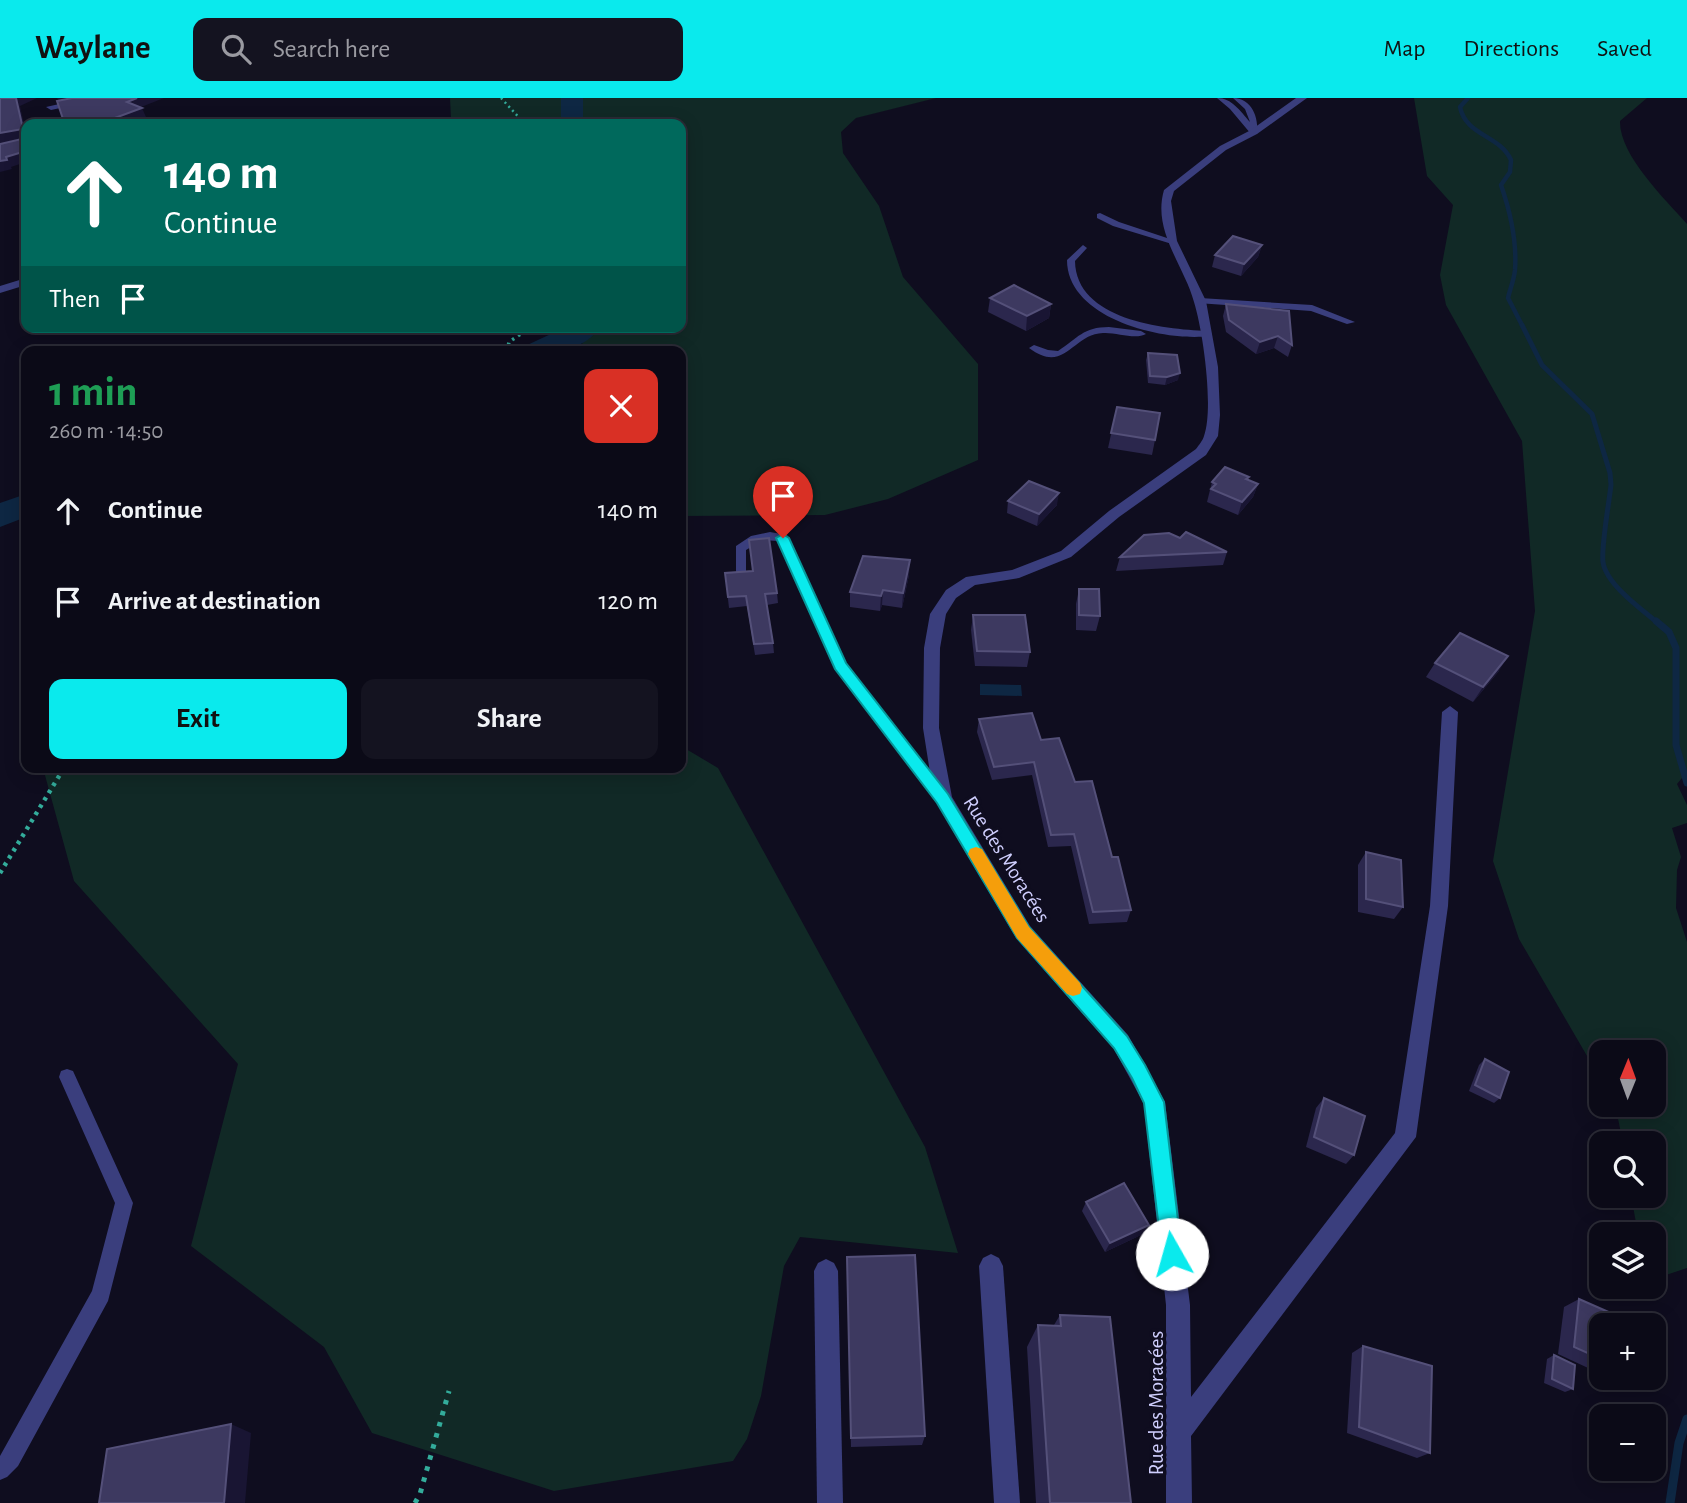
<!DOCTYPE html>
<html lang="en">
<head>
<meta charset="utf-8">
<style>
  :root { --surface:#0b0a17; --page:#141320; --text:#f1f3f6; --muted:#9a9aa1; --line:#2b2b36; --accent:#0aeaed }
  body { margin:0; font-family:"Alegreya Sans",sans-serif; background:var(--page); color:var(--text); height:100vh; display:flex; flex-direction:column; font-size:26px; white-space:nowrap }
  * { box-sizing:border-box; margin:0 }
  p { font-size:23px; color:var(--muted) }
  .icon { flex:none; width:38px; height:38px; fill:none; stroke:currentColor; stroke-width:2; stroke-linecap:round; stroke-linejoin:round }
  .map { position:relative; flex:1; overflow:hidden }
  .sheet { position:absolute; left:21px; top:248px; width:665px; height:427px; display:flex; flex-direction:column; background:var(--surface); border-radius:14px; box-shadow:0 4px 18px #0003,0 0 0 2px var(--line) }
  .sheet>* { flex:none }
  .hud { position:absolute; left:21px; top:21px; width:665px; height:214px; border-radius:14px; box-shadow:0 4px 18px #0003,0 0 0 2px var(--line); background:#00695c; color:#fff; overflow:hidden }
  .needle { width:46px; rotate:1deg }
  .buttons { position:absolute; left:1589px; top:942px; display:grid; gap:14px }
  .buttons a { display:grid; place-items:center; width:77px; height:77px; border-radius:14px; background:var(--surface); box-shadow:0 4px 18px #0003,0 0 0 2px var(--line); font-size:35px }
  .pin { position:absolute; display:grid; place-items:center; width:60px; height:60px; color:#fff; margin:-72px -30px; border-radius:50% 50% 50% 0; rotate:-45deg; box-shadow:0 0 7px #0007 }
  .pin .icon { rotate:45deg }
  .me { position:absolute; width:77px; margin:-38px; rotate:353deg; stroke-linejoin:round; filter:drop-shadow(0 0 5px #0008) }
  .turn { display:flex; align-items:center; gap:24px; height:147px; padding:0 28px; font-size:32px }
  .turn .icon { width:91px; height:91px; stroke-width:2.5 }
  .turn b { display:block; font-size:49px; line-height:60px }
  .then { display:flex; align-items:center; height:66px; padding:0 28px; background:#0003; gap:14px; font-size:26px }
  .round { display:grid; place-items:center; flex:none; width:74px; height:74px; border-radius:14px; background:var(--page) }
  .overview { display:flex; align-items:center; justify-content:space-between; height:119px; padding:0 28px }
  h1 { font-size:42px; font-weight:600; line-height:52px; color:#1e9e55 }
  .primary-button { display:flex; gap:14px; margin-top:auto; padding:14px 28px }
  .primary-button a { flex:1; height:80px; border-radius:14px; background:var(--accent); color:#111; font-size:28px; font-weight:600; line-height:80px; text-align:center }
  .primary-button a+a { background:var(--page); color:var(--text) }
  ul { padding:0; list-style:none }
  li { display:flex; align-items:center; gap:21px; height:91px; padding:0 28px }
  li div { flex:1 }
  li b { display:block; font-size:26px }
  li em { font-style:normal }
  header { display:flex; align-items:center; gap:42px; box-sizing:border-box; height:98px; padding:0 35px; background:var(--accent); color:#111 }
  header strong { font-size:33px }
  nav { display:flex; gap:38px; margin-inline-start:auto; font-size:24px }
  .search { width:490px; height:63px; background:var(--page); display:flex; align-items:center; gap:18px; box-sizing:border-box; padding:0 24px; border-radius:14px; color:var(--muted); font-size:26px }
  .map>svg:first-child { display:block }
</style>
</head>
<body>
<header>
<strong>Waylane</strong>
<div class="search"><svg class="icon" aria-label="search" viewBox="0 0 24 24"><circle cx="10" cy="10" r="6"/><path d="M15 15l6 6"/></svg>Search here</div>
<nav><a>Map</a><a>Directions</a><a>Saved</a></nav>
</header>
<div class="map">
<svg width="1687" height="1405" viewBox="0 0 1687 1405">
  <rect width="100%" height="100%" fill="#0f0d1f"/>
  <g fill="#112926">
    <path d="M450,0H936L856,20L841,34L843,55L879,108L903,179L978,266V362L888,401L825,417L681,418V254H574L598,229H681V26H464L451,21Z"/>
    <path d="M1414,0H1647L1620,23C1619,57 1665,101 1687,126V674L1677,686L1687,707V725L1672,730L1681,759L1677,772L1676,810L1687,844V1170L1654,1181V1136H1638L1631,1097H1654V1045H1623L1615,1006H1654V954H1601V982L1519,841L1493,763L1535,513L1522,343L1446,207L1440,177L1453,107L1427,78Z"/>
    <path d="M681,648L718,670L925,1049L958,1155L800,1139L784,1168L761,1298L747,1341L733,1363L554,1393L372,1335L324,1249L191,1148L238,966L74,783L43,670H681Z"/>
  </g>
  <path fill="#0e2743" d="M980,586L1021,587L1022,598L980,597Z"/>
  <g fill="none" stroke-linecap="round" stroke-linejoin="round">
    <path stroke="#0e2743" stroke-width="4.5" d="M1468,0L1460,9C1466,38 1500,37 1511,62L1510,74L1501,87C1510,113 1517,144 1515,172C1514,182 1510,191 1508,200L1523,229"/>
    <path stroke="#0e2743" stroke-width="5" d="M1522,227L1542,267L1592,316L1610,375L1611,387C1609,405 1601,449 1603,464C1606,486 1641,511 1658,525"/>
    <path stroke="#0e2743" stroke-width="7" d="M1656,523L1669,534L1676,550V647L1687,685"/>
    <path stroke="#0e2743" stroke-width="9" d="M1670,1405L1679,1345L1687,1321"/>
    <g fill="#0e2743" fill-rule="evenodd">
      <rect x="561" y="0" width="22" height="26"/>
      <path d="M566,229H600C582,256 549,254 521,254L525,248Z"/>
      <path d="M26,396V419L0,429V405Z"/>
    </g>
    <path stroke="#33ac9b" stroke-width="2.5" stroke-dasharray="2 3.5" stroke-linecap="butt" d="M501,0L525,26"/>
    <path stroke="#33ac9b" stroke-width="3.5" stroke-dasharray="2.5 4.5" stroke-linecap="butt" d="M507,254L509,244L531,229"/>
    <path stroke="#33ac9b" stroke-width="4.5" stroke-dasharray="3.5 5" stroke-linecap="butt" d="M0,775L64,670"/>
    <path stroke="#33ac9b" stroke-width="5" stroke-dasharray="4.5 7" stroke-linecap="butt" d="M415,1405L420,1396L449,1293"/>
    <g fill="#3a3e7d" fill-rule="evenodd">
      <path d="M1217,0C1232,0 1240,13 1250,24L1245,11L1233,0C1252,0 1259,20 1257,36H1251L1230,11Z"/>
      <path d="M1100,115L1119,124L1176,143L1172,146L1113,128L1097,120V116Z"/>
      <path d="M1083,147L1087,150L1075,163C1076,222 1163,231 1207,233L1212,236L1210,238C1164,244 1067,221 1067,162Z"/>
      <path d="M1200,200L1312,207L1355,224L1347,226L1311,213L1197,205L1195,203Z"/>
      <path d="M1109,229L1141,233L1146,236C1135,242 1116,234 1103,235C1072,236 1065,277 1029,250L1034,247L1048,252L1058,253C1078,240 1083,229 1109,229Z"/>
      <path d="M770,434L787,437L845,565L947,695L949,699L947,703H937L836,570L778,443L763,442L746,452V480L744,483H736V448L751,438Z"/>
      <path d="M67,971L73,973L133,1105L108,1203L18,1368L7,1379L0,1382V1358L92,1193L115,1105L59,979L61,973Z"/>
    </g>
    <g fill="#3a3e7d" fill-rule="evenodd">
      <path d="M86,0H107L51,12L46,9Z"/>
      <path d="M1296,0H1307L1257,36L1226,52L1174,93L1171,103L1177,143L1206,203L1218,269L1220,317L1218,338L1206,357L1119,419L1071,459L1019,480L975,487L956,500L946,516L940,550L939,630L952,699L1030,828L1128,937L1165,1004L1190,1207L1191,1299L1395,1035L1430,808L1442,614L1450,608L1458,614L1448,808L1416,1039L1191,1338L1192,1405H1166V1207L1144,1006L1114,951L1016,840L934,700L923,630L924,550L930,516L946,492L966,479L1012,472L1061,453L1109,413L1196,351C1199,347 1203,342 1204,338C1214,310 1203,233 1194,204C1184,167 1152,133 1164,92L1220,48L1251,32Z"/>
      <path d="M26,180V187L0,195V188Z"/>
      <path d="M991,1156L999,1160L1003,1168L1020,1405H994L979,1168L983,1160Z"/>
      <path d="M826,1161L834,1165L838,1173L843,1405H817L814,1173L818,1165Z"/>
    </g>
  </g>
  <g fill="#2b274d">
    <path d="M1262,147L1258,159L1241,178L1212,169L1215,157Z"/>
    <path d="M990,200L1051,206L1049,220L1026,233L988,214Z"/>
    <path d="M1226,206L1292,247L1288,259L1274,250L1256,256L1226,234L1223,218Z"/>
    <path d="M1148,255L1178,282L1165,287L1148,285L1146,262Z"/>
    <path d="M1117,309L1155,342L1152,357L1108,350Z"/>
    <path d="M1249,379L1248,382L1258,386L1253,399L1238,417L1207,404L1212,384Z"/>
    <path d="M1008,403L1057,407L1037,428L1007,415Z"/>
    <path d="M1180,440L1227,454L1223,467L1116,473L1120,459Z"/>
    <path d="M725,475L777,495L778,505L767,507L773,545L774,555L755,557L747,508L729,510Z"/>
    <path d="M909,477L902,510L882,507L880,513L850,509V494Z"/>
    <path d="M1079,491L1100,518L1096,533L1076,532V506Z"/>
    <path d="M973,517L1030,554L1027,569L975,568L971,532Z"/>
    <path d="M1435,565L1499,573L1473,604L1426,579Z"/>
    <path d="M979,621L1041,642L1075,684L1112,759L1131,812L1127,824L1089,826L1071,748L1048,749L1032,677L992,682L977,634Z"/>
    <path d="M1366,754L1403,809L1394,821L1358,814V767Z"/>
    <path d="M1485,961L1500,1000L1494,1005L1469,993L1479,967Z"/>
    <path d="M1324,1000L1354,1057L1346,1066L1306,1049L1316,1010Z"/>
    <path d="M1086,1104L1143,1136L1105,1154L1082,1113Z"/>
    <path d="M847,1172L925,1338L922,1347L851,1349Z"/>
    <path d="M1579,1201L1601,1227V1276L1558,1256L1564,1209Z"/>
    <path d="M1060,1217L1131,1405H1036L1027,1249L1038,1227H1054Z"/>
    <path d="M1363,1248L1430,1355L1417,1360L1347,1335L1352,1255Z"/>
    <path d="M1554,1257L1573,1291L1565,1294L1544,1285L1547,1261Z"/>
    <path d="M1608,1279H1627L1617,1283Z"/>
  </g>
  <g fill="#191533">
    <path d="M16,0H37L20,8L26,35V46L25,40L0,45V35Z"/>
    <path d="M57,0H74L59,3Z"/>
    <path d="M137,0H164L131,13L127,4Z"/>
    <path d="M142,10L146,19L127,26H105L104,24Z"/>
    <path d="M26,48V64L11,69L12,71L0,74V63L23,49Z"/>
    <path d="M1262,147L1258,159L1241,178L1244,166Z"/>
    <path d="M1051,206L1049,220L1026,233L1027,218Z"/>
    <path d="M1278,238L1274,250L1256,256L1260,244Z"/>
    <path d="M1180,275L1178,282L1165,287L1167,279Z"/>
    <path d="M1258,386L1253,399L1238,417L1242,404Z"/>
    <path d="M1059,395L1057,407L1037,428L1039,416Z"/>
    <path d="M910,462L909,477L902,510L903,495Z"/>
    <path d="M883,492L882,507L880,513L881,498Z"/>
    <path d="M1508,558L1499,573L1473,604L1483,589Z"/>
    <path d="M1149,1127L1143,1136L1105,1154L1110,1145Z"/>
    <path d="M231,1326L251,1335L245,1405H224Z"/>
  </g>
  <g fill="#3d3960" stroke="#545079" stroke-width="2">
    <path d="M0,0H16L23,31L0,35Z"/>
    <path d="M72,0H137L127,4L142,10L104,24L106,26H68L64,24L57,3Z"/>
    <path d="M24,35L26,48L23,49L26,53L6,59L7,62L0,63V46L22,41Z"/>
    <path d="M1233,138L1262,147L1244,166L1215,157Z"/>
    <path d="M1014,187L1051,206L1027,218L990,200Z"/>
    <path d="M1226,206L1289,213L1292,247L1278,238L1260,244L1229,222Z"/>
    <path d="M1148,255L1177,257L1180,275L1167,279L1150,278Z"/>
    <path d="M1117,309L1160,315L1155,342L1111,335Z"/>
    <path d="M1225,369L1249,379L1246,381L1258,386L1242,404L1211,391L1216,386L1212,384Z"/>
    <path d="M1029,383L1059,395L1039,416L1008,403Z"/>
    <path d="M1186,434L1227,454L1120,459L1144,437L1169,435L1180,440Z"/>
    <path d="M769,440L777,495L765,496L773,545L754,546L746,498L728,499L725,475L753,473L749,442Z"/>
    <path d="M863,458L910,462L903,495L883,492L881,498L850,494Z"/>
    <path d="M1079,491H1099L1100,518L1079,517Z"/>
    <path d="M973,517H1025L1030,554L977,553Z"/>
    <path d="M1460,535L1508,558L1483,589L1435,565Z"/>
    <path d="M1032,615L1041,642L1059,640L1075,684L1092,683L1112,759H1118L1131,812L1093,814L1074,736L1051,737L1034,664L994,669L979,621Z"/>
    <path d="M1366,754L1401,762L1403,809L1366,801Z"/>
    <path d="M1485,961L1509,974L1500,1000L1475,987Z"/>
    <path d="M1324,1000L1365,1018L1354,1057L1314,1039Z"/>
    <path d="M1124,1085L1149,1127L1110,1145L1086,1104Z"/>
    <path d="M915,1157L925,1338L851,1340L847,1159Z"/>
    <path d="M1579,1201L1638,1227H1601V1261L1574,1249Z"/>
    <path d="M1060,1217L1110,1219L1131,1405H1050L1038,1227L1061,1228Z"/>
    <path d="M1363,1248L1432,1268L1430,1355L1359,1329Z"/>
    <path d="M1554,1257L1575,1267L1573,1291L1552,1281Z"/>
    <path d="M231,1326L224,1405H99L107,1351Z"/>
  </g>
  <path fill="#0aeaed" stroke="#06989a" stroke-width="2" d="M783,436L789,440L846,565L948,696L1029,829L1127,938L1145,967L1164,1004L1182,1156L1179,1164L1172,1167L1165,1164L1162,1156L1144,1005L1132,980L1114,950L1017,840L937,705L835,571L776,440Z"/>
  <path fill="#f59e0b" d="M976,749L982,751L1029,829L1080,885L1082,890L1080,896L1073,898L1067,896L1017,840L968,756L970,751Z"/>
  <g text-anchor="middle" stroke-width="7" stroke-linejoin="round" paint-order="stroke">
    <g font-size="21" fill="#cfcefd" stroke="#0f0d1f">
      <text transform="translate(1007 761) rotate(58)" y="7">Rue des Moracées</text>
      <text transform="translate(1156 1305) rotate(-90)" y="7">Rue des Moracées</text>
    </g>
  </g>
</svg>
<div class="buttons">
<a><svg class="needle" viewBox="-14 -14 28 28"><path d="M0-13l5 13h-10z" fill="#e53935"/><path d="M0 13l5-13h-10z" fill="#9a9aa1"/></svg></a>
<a><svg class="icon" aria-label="search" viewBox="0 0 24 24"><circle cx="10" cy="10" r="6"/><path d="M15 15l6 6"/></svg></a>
<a><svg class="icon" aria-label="layers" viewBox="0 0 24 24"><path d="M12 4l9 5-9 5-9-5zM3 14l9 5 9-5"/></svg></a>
<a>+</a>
<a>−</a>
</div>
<div class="pin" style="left:783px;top:440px;background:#d93025"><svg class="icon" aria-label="arrive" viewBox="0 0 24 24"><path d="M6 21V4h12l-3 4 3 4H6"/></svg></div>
<svg class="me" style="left:1172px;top:1156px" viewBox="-20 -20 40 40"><circle r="19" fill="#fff"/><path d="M0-13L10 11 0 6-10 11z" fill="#0aeaed"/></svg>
<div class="hud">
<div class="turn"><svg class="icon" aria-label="ahead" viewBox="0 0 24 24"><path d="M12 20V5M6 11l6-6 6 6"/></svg><div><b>140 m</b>Continue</div></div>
<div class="then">Then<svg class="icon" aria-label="arrive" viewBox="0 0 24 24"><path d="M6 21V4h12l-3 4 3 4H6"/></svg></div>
</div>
<section class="sheet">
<div class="overview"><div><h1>1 min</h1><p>260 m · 14:50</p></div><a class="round" style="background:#d93025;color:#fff"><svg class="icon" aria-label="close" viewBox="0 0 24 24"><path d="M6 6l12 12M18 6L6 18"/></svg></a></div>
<ul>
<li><svg class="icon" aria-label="ahead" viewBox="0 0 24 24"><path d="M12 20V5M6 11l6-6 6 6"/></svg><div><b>Continue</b></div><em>140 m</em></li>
<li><svg class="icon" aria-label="arrive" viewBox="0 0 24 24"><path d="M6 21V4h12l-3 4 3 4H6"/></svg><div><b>Arrive at destination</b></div><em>120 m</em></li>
</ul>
<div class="primary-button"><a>Exit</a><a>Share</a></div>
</section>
</div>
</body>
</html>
